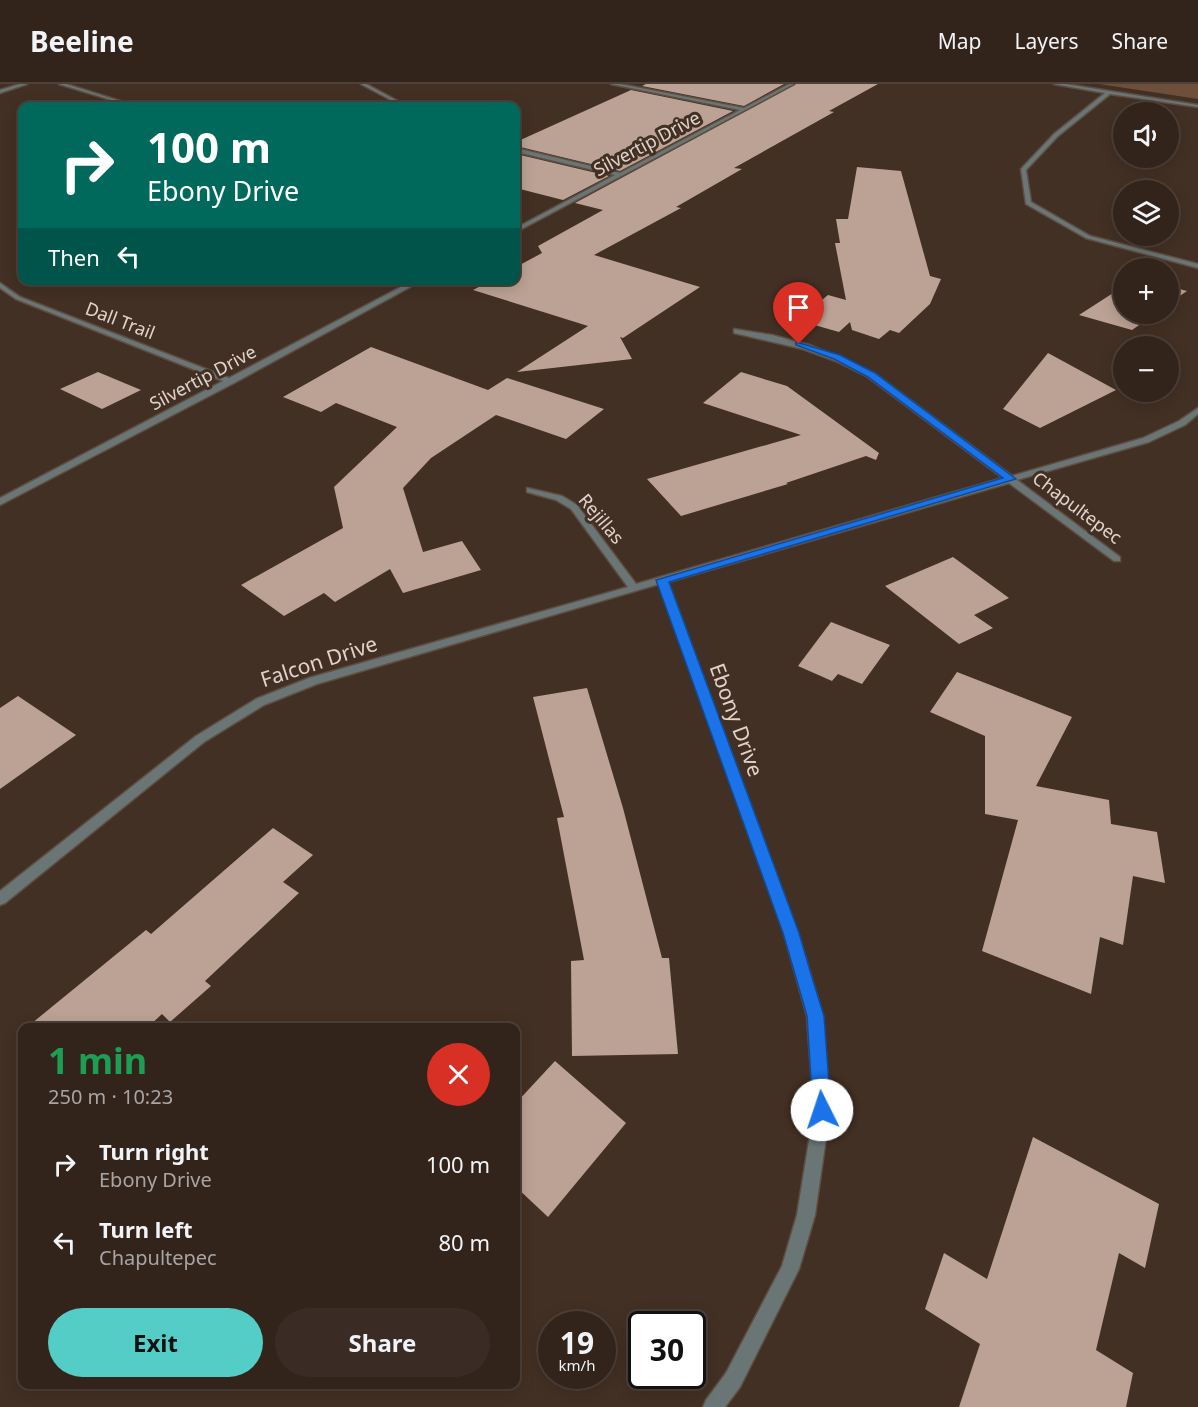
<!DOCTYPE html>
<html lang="en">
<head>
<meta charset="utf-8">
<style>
  :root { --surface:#32241b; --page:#3a2c24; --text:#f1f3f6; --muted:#a8a4a3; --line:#4d413a; --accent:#54cdc7 }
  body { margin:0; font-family:"Noto Sans",sans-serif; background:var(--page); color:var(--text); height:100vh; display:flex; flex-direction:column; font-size:22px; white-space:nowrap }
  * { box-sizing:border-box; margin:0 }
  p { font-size:20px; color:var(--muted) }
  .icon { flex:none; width:33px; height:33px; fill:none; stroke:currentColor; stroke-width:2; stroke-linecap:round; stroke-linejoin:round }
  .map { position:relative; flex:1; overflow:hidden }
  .sheet { position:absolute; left:18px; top:939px; width:502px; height:366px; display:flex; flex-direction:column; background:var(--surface); border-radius:12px; box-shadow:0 3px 15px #0003,0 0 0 2px var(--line) }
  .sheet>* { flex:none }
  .hud { position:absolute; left:18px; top:18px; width:502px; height:183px; border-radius:12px; box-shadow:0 3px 15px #0003,0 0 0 2px var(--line); background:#00695c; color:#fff; overflow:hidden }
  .fabs { position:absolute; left:1113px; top:18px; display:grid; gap:12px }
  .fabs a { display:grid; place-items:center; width:66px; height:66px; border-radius:50%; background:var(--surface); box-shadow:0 3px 15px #0003,0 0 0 2px var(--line); font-size:30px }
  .speed { position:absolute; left:538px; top:1227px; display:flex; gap:12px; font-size:30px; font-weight:700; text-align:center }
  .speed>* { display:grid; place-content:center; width:78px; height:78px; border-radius:50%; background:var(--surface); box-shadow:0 3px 15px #0003,0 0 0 2px var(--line); line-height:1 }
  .speed small { font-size:15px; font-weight:400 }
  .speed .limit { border:3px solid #111; border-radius:9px; background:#fff; color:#111 }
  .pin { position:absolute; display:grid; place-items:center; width:51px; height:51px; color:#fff; margin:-62px -26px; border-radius:50% 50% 50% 0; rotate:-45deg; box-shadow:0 0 6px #0007 }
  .pin .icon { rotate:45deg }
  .me { position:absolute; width:66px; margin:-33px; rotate:356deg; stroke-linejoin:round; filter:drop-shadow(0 0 4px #0008) }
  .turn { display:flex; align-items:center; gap:21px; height:126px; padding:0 30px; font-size:27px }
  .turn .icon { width:78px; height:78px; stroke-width:2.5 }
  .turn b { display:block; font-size:42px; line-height:51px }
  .then { display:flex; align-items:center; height:57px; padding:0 30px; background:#0003; gap:12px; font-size:22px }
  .round { display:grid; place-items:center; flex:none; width:63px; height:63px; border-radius:32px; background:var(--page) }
  .head { display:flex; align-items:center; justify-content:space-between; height:102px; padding:0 30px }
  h1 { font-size:36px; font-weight:700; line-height:45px; color:#1e9e55 }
  .button { display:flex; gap:12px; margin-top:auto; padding:12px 30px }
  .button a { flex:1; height:69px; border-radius:36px; background:var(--accent); color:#111; font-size:24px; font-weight:700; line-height:69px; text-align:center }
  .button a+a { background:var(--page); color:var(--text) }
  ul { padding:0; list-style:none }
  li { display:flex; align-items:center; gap:18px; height:78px; padding:0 30px }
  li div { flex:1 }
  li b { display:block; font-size:22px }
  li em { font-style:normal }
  header { display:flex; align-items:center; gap:36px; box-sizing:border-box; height:84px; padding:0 30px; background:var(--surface); border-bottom:2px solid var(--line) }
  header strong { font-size:28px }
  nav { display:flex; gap:33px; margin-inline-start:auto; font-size:21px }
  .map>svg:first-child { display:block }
</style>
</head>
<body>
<header>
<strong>Beeline</strong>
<nav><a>Map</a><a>Layers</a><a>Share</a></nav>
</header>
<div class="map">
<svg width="1198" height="1323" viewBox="0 0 1198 1323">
  <rect width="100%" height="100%" fill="#433024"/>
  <path fill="#6e4f3b" d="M1099,0H1198V15Z"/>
  <g fill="#bba294">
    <path d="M646,0H784L744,22L642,2Z"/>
    <path d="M796,0H878L829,27L834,28L734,84L742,85L676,123L681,124L594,171L700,203L623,254L620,253L632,275L517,288L588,242L473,206L492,196H516V183L542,169L538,162L603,126L575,119Z"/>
    <path d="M631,6L733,27L620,87L516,62V58Z"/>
    <path d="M516,70L609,92L563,116L516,104Z"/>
    <path d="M857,83L901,87L930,192L941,195L930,220L899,249L890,246L879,255L852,246L850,238L839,248L797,236L828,211L846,216L835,159H840L836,135H848Z"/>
    <path d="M1124,202V230H1155L1132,246L1079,231Z"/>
    <path d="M1168,202L1187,207L1168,220Z"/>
    <path d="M371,263L488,306L507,294L604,325L566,355L496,331L431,374L403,404L423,468L462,457L481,486L403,509L390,485L335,518L324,509L284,532L241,501L343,444L334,403L397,343L336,319L321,328L283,313Z"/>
    <path d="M1048,269L1116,306L1040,344L1003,325Z"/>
    <path d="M98,288L141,306L102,325L60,305Z"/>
    <path d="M741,288L787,302L879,369L876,376L866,372L786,399L788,400L681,432L647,395L801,351L703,319Z"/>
    <path d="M953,473L1009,514L974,531L993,544L959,560L885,502Z"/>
    <path d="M831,538L890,561L862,600L838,590L832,597L798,582Z"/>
    <path d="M957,588L1072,633L1036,702L1109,716L1111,740L1157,748L1165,799L1133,792L1123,861L1100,853L1091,910L982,867L1018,736L985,730V652L930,628Z"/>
    <path d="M587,604L623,724L662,874H669L678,970L572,972L571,877L584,876L557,734L564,733L533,613Z"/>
    <path d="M18,612L76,651L0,705V624Z"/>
    <path d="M273,744L313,771L283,798L299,809L205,897L211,902L170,938L162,930L147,944H26L146,846L151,850Z"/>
    <path d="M555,977L626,1039L548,1133L516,1103V1019Z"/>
    <path d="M1033,1053L1159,1120L1145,1184L1119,1169L1096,1266L1133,1289L1126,1323H959L980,1260L925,1225L944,1169L987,1195Z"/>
  </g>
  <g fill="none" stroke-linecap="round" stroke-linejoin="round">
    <g stroke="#5f4d42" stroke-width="3">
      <g id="street">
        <path d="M20,0H27L0,9V6Z"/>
        <path d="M59,0H66L136,22H131Z"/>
        <path d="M361,0H366L407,22H402Z"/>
        <path d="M611,0H620L744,24L789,0H794L516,148V144L615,91L516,68V64L620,89L740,26Z"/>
        <path d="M1054,0H1065L1198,21V23L1110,10L1058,52L1026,86L1031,118L1090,152L1198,180V184L1086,154L1026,120L1021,85L1054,50L1105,9Z"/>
        <path d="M414,196H423L234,299L0,421V414L223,297L16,215L0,204V199L20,213L229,294Z"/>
        <path d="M734,245L772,251L809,261L841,274L874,289L1012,392L1143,354L1179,337L1198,324V330L1185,341L1149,358L1017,396L1120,473V477H1114L1009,399L668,498L798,849L823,932L830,1026L815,1131L799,1185L740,1303L725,1323H703L706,1316L726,1289L782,1182L797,1131L814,1026L807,932L784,849L659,500L317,600L264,621L204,658L5,819L0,821V807L196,652L256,615L309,594L628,503L571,425L556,416L527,408V404L562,412L577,421L636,500L1003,394L868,293L836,277L803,265L734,249Z"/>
      </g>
    </g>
    <use href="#street" fill="#697675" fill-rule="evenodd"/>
  </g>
  <path fill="#1a73e8" stroke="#114b97" stroke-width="1.5" d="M796,258L840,271L875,289L1016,395L669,498L799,849L811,890L824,932L831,1026L828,1033L822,1035L815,1033L813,1026L807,932L795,890L783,849L656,496L1003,394L868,293L834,275L796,261Z"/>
  <g text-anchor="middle" stroke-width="6" stroke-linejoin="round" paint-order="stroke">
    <g font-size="18" fill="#e0d3cb" stroke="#433024">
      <text transform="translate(647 60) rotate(-28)" y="6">Silvertip Drive</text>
      <text transform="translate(120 237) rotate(21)" y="6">Dall Trail</text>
      <text transform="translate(203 294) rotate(-28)" y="6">Silvertip Drive</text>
      <text transform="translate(1077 424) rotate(37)" y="6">Chapultepec</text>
      <text transform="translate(601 435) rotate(50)" y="6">Rejillas</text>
    </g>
    <g font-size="21" fill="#e0d3cb" stroke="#433024">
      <text transform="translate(319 578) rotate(-18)" y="7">Falcon Drive</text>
      <text transform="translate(736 636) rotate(70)" y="7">Ebony Drive</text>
    </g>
  </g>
</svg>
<div class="fabs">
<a><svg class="icon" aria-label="sound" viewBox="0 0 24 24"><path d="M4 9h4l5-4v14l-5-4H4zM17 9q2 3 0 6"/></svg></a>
<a><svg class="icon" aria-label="layers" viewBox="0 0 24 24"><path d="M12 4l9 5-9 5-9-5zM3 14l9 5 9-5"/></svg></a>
<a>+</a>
<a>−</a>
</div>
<div class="speed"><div>19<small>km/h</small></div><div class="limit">30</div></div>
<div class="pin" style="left:799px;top:260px;background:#d93025"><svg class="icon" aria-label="arrive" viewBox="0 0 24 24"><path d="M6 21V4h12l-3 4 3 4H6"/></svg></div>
<svg class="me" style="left:822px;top:1026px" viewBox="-20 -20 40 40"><circle r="19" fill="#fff"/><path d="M0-13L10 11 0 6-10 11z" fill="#1a73e8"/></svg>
<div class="hud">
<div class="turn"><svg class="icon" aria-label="right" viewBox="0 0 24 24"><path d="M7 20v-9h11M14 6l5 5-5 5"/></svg><div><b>100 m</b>Ebony Drive</div></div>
<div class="then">Then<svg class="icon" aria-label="left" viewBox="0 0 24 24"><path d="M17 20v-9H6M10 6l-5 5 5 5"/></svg></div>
</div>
<section class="sheet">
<div class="head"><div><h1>1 min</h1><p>250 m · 10:23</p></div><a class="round" style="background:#d93025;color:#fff"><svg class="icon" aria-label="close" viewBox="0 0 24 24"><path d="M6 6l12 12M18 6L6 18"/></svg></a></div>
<ul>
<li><svg class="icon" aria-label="right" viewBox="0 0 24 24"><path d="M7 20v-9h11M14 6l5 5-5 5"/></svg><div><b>Turn right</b><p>Ebony Drive</p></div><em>100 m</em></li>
<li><svg class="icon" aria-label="left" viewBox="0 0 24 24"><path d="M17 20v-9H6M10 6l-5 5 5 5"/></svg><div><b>Turn left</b><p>Chapultepec</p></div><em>80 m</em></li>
</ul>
<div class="button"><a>Exit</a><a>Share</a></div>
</section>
</div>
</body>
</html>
